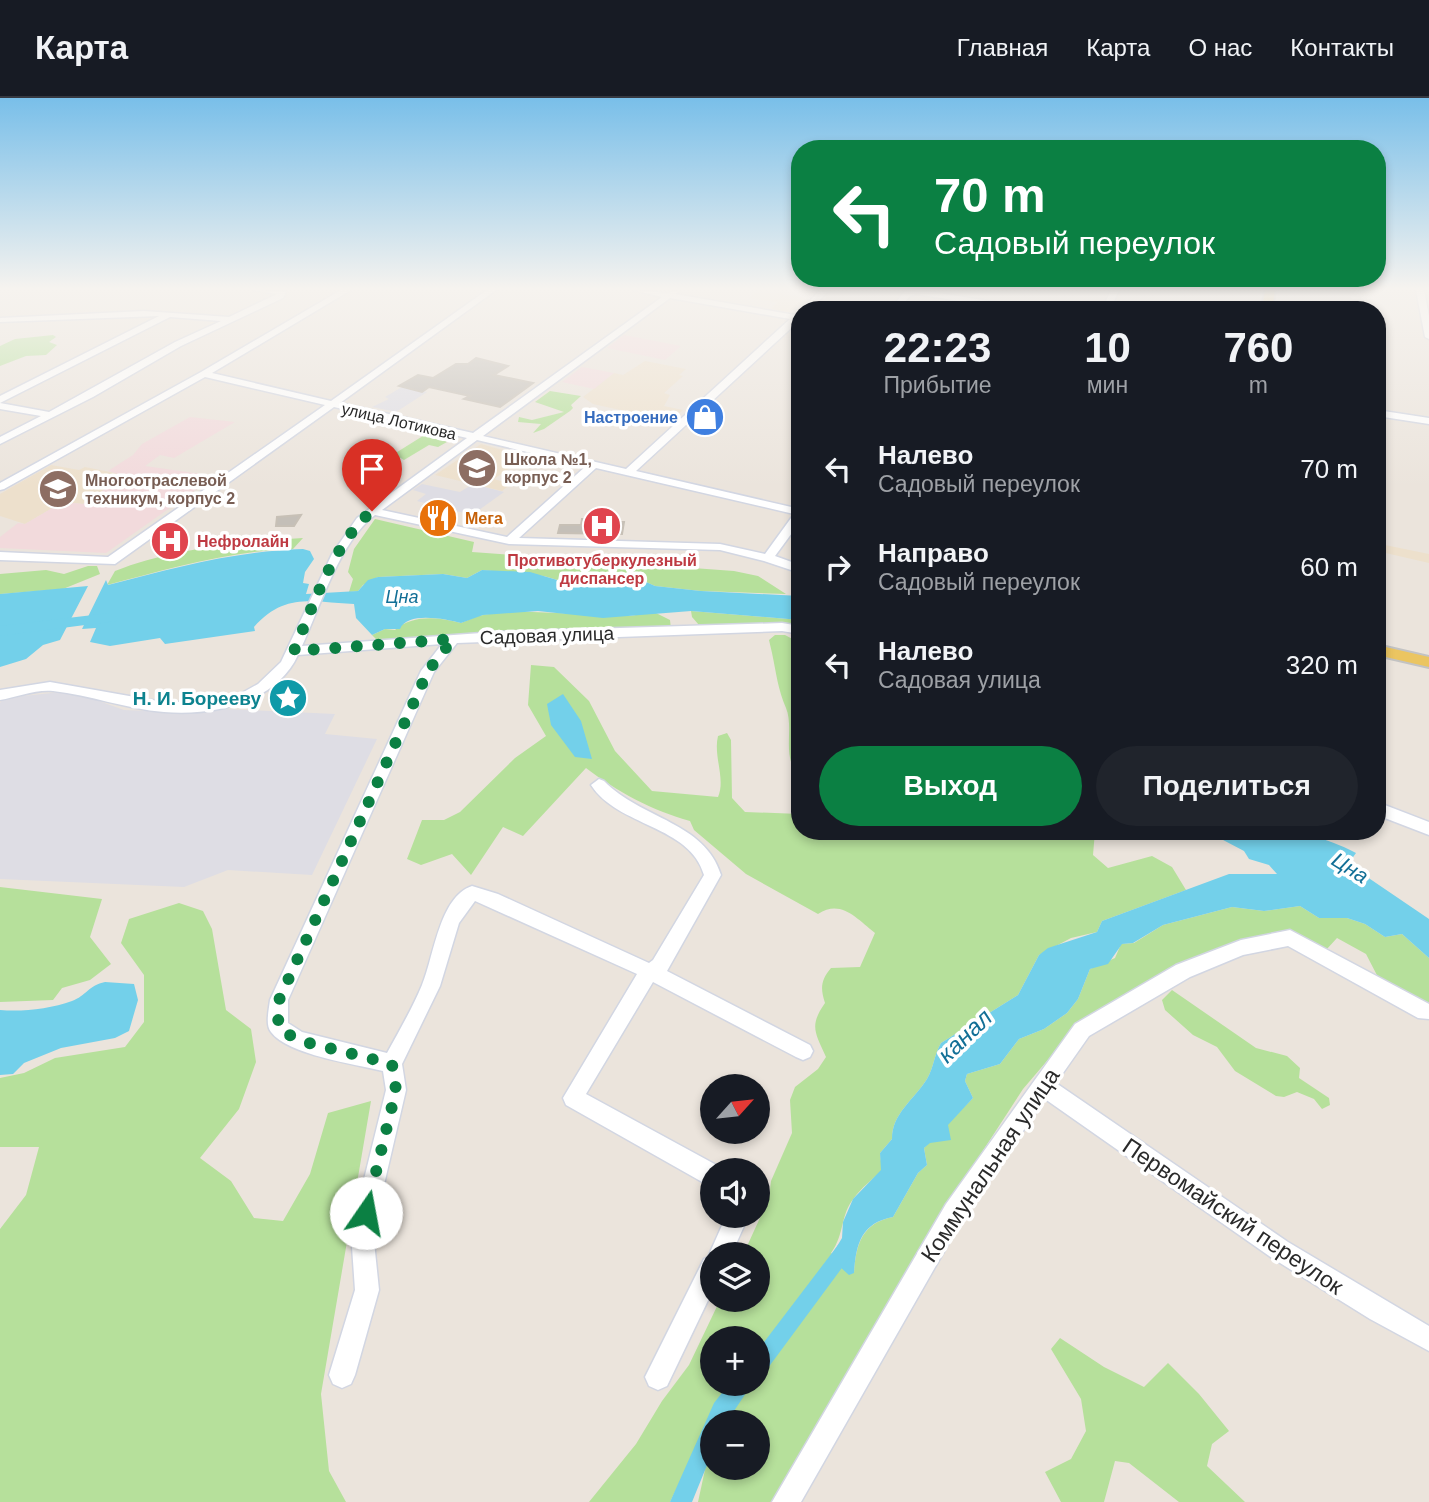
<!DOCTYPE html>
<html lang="ru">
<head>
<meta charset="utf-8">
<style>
  :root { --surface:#171b24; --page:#20242c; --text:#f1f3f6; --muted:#9ea1a6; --line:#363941; --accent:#0b8043 }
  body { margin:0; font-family:Arial,sans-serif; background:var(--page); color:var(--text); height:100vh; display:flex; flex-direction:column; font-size:26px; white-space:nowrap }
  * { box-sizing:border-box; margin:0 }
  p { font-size:23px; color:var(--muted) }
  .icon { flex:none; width:38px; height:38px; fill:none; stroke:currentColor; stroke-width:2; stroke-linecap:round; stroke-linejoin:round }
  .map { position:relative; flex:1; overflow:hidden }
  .details { position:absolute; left:791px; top:203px; width:595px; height:539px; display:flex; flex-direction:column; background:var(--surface); border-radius:28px; box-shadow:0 4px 10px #0003 }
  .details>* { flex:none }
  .hud { position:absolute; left:791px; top:42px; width:595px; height:147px; border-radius:28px; box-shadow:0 4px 10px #0003; background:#0b8043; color:#fff; overflow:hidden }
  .needle { width:46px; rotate:63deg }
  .fabs { position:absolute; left:700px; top:976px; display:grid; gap:14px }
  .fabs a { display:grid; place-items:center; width:70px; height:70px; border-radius:50%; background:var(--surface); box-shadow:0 4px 10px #0003; font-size:35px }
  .pin { position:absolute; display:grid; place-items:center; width:60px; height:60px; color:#fff; margin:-72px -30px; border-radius:50% 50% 50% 0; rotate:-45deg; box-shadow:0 0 7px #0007 }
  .pin .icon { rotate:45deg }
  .me { position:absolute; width:77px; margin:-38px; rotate:12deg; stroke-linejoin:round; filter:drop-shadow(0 0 5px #0008) }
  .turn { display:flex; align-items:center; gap:24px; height:147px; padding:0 28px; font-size:32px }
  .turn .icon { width:91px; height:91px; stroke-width:2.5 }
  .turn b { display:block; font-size:49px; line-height:60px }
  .eta { display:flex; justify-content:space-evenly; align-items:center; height:119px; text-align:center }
  .eta b { font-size:42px; font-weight:700; line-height:49px }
  .cta { display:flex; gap:14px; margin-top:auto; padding:14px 28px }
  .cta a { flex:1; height:80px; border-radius:42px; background:var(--accent); color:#fff; font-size:28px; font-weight:700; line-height:80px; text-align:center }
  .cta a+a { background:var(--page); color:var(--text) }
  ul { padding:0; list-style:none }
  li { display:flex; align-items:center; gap:21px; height:98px; padding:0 28px }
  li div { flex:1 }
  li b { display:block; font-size:26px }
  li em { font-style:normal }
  header { display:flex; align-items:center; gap:42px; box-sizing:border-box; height:98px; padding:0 35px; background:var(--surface); border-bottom:2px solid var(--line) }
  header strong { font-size:33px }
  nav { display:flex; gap:38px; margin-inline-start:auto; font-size:24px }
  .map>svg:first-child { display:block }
</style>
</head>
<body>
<header>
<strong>Карта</strong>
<nav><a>Главная</a><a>Карта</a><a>О нас</a><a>Контакты</a></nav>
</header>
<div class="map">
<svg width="1429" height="1404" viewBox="0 0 1429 1404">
  <rect width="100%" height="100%" fill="#ebe4dc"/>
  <g fill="#dedde4">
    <path d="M402,289L427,294L396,314L372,309L389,301L385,299Z"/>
    <path d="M422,386L460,394L473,386L504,394L472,417L417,403L426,396L413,392Z"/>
    <path d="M71,593L124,612L176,614L225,611L335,616L325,636L377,641L312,777L228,772L184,789L0,781V605L4,600Z"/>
  </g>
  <g fill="#ede0cc">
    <path d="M759,192H780L778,195L806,200L790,214L771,211L777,204L749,200Z"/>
    <path d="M645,263L686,271L679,277L683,278L664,295L670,297L664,308L683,312L670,323L593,306L583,299L614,275L623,277Z"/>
    <path d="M481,346L517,356L510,361L518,364L494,381L511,386L502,393L435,377Z"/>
    <path d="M51,367L79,372L85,369L125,377L83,406L73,405L62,411L54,409L25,426L0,418V396Z"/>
    <path d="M1377,430L1386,431L1385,447L1429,456V465L1377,453Z"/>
  </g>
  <g fill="#f2dadc">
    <path d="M624,237L681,248L665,262L607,250Z"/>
    <path d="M582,269L588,270L614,275L594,291L562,284Z"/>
    <path d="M190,319L235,324L174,360L160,357L145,368L215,378L106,455L0,450V439L18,425L25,426L54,409L62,411L73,405L83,406L124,378L108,373L133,357L142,346Z"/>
  </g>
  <g fill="#b6e09b" fill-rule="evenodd">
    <path d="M53,237L56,239L49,244L57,247L46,257L26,258L0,268V248L15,241Z"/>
    <path d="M550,293L581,298L571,307L573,310L570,313L544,331L533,335L541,326L518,324L519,319L532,322L564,314L535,304Z"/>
    <path d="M426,336L447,344L438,349L429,347L404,362L394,356Z"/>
    <path d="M375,421L474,444L472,454L734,473L758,478L786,496L701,493L655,488L644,483L581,489L544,478L482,472L467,480L443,476L378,479L363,487L358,493L349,494L353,481L348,474L354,451Z"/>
    <path d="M303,440L293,451C229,453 169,471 107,487L115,473C168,451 245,443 303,440Z"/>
    <path d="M88,468H97L100,476L63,491L0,496V476L46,472L64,476Z"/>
    <path d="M506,513L630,518L654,514L670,522L671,531L499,533L448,539L377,542L372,537L385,531L395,532C412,516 440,519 461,525L478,518Z"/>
    <path d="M691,513L800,522V529L779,526L699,527L692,519Z"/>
    <path d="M775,537H785L800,545V669L792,667C785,649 793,627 786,610C778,592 776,574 772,555L769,542Z"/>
    <path d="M531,567L554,569L589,603L615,653L652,693L718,699C726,681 713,658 718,638L727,635L731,642L732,700L745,714L800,716V733H1095L1093,757L1108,770L1152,758L1172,769L1186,792L1102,823L1097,834L1071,840L1039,857L1018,897L941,945C934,957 934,969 927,981C914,1002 892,1015 892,1041L880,1055L882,1072C873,1081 861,1090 854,1100C840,1117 845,1136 831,1155L854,1175C856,1146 862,1125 893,1119L918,1075L927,1067L924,1050L973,1000L965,983L967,976L1000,966L1019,941L1044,931L1067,915L1078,901L1090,871L1115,860L1121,846L1134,845L1163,827L1232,809L1264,813L1300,808L1319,820H1347L1365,826L1385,839L1402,836L1429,860V909L1381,885L1366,856L1337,840L1326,852L1285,836L1076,929L1023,991L947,1108L773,1404H698L706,1367L690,1363L670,1404H589L636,1346L662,1303L689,1267L720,1202H758V1157H743L769,1100L771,1083L792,1035L790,1002L795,989L818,971L826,959C815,934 809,928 825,905C820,890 821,882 831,870L860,869L875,835C856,820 841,801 818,816L746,776L694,732L690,723C653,713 616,693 586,670L523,738L503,729L471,777L452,756L421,767L407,761L422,722H444L460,714L515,660L546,638L528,607ZM712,1241H758V1286H712ZM712,1325H758V1370H712Z"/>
    <path d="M0,789L102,801L90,839L111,866L90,882L62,890L53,902L0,904Z"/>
    <path d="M179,805L203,813L212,831L226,912L251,931L256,964L239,1011L200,1060L231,1083L254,1120L283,1123L310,1076L328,1015L371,1003L321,1296L329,1373L346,1404H0V1131L26,1097L39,1049H0V980L24,975L55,960L125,949L144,924V877L121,845L129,821Z"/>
    <path d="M1172,892L1256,950L1287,958L1300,970L1299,980L1329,1000L1330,1007L1322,1011L1314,1001L1297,994L1284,999L1276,998L1235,973L1217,949L1193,937L1165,912L1162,902Z"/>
    <path d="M1060,1240L1104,1269L1144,1289L1168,1265L1199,1296L1229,1333L1212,1346L1207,1368L1245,1404H1179L1129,1365L1115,1363L1104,1404H1061L1045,1374L1071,1361L1086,1333L1081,1301L1051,1251Z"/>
  </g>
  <g fill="#73d0ea">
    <path d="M303,451L310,453L314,461L305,474L303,485L309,486L306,496L358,493L368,482L378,479L443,476L467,480L482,472L530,474L581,489L644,483L655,488L701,493L800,498V522L691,513L603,520L538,513L483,517L461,525C446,521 407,513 400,531H385L372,537L356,520L354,506C314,504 284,494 254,529L255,533L165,546L160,540L110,548L90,544L96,530L82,531L106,482L108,487C173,470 235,453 303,451Z"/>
    <path d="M88,488L60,542L43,547L26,561L0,569V496Z"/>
    <path d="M563,596L581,623L592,661L575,659L551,627L547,606Z"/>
    <path d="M1206,733C1264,733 1303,727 1356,755L1348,766L1429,821V860L1402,836L1385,839L1365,826L1347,820H1319L1300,808L1264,813L1232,809L1163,827L1133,845L1122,846L1108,866L1090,871L1078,901L1067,915L1044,931L1019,941L1000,966L967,976L965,983L973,1000L948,1027L951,1042L930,1045L924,1050L927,1067L918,1075L893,1119C861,1125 856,1146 854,1175L849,1177L830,1160L842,1140L843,1124L853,1101L881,1072L880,1055L892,1041C892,1015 914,1002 927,981C934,969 934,957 941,945L1018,897L1039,857L1048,850L1097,834L1102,823L1229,776H1277L1269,767L1249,761L1244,753Z"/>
    <path d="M105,884L134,886L138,902L129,933L115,940L61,950L24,965L13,976L0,977V912C22,914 50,911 72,903C86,898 89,887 105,884Z"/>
  </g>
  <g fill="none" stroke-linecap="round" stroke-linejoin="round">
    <g fill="#73d0ea" fill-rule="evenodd">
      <path d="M844,1144L850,1147L853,1153L850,1159L765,1274L758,1277V1252L838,1147Z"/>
      <path d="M729,1286H752L726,1325H712V1355L692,1404H670L714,1305Z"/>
    </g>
    <path fill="#73d0ea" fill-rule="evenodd" d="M110,515L118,520L116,523L0,538V528Z"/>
  </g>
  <g fill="#c4bfb8" stroke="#c7c0b6" stroke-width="2">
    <path d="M476,260L508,268L494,277L533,285L500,309L464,301L470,298L429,289L422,294L399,288L418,277L433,280L456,266H468Z"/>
    <path d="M301,417L294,428H276L277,419Z"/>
    <path d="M582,421H619V424H624L622,436L558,435L560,427H581Z"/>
  </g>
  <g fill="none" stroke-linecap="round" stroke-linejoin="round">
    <g stroke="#d2d6e2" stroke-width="3">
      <g id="minor">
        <path d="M253,192L286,194L283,200L181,248L93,299L0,346V339L41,318L0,311V305L49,314L175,244L221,223L170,219L0,305V298L159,218L0,224V220L144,213L229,219L277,196Z"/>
        <path d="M341,192H351L212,275L331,303L487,192H496L340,305L473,335L662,199L633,192L667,195L680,192L675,196L795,217L800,214V222L636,373L800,411V424L775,458L800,467V475L764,463L720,452L509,446L375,417C340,443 320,509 302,548L495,534L782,525L800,528V536L782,533L457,545L434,574L288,902V925L302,934L387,955C399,933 412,911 422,887C434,859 439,799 472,788L498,796L649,865L653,862L704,777C690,727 618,729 591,687L599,681L604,683C641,721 705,724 721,777L667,873L810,947L813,953L810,959L803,962L796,959L653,884L586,996L720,1069L721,1073H712V1088L704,1085L566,1007L563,1000L637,876L475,803L459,825L440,888L402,966L406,992L373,1134L379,1192L355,1277L351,1286L342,1290L333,1286L329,1277L355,1192L351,1134L386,992L383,973C355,966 288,957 271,934C265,927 269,911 270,902L421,573L442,546L298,557C275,606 212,618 164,614C126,611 90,597 53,593C37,591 16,599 0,602V592L50,584L163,604H210L240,596L258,586L281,564L332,456L357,420L467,340L334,309L115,466L0,462V454L108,459L325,307L205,279L4,391L0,392V385L201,274ZM670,200L790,221L626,371L483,338ZM477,342L586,368L507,439L382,412ZM596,370L794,416L765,456L720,446L519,440Z"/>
        <path d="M820,192H829L810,212H801Z"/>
        <path d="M920,192L1032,210L1036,212H1015L916,196L910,198L898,212H890L904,194Z"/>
        <path d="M1111,192H1119L1110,212H1102Z"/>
        <path d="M1416,192H1424L1429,218V241L1425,239Z"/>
        <path d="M1377,312L1429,320V326L1377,318Z"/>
        <path d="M1377,704L1429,724V737L1377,717Z"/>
        <path d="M1290,832L1429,906V921L1418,920L1288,848L1243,857L1190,879L1089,938L1056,985L1288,1144L1429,1228V1253L1370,1221L1272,1160L1045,1001L962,1122L801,1404H772L946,1106L1075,926L1176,867L1241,842Z"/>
        <path d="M722,1118H744L745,1126L731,1157H712V1194L667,1288L658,1292L649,1288L645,1279L704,1161L708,1159L723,1125Z"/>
      </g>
    </g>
    <g stroke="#c3c3c3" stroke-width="4">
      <g id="major">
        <path d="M1265,192H1275L1272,212H1262Z"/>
        <path d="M1377,547L1429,559V569L1377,557Z"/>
      </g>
    </g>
    <use href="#minor" fill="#fff" fill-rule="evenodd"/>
    <use href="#major" fill="#ebc561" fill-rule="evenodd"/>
  </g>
  <linearGradient id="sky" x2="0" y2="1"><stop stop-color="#79bfe9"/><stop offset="0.49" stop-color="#f6f3ef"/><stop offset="1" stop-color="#f6f3ef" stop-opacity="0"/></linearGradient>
  <rect width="1429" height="389" fill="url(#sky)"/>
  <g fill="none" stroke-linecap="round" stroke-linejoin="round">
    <path stroke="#0b8043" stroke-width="12" stroke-dasharray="0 21.6" d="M366,1115L396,992L392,966L297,942L278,929L279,902L428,573L453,541L294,553C314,506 333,446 372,413"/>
  </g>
  <defs>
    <g id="shop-disc" transform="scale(2.0125)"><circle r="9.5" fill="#3f7fe0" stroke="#fff"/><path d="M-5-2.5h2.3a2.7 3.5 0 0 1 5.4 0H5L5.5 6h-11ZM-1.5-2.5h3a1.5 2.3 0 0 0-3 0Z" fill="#fff"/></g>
    <g id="school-disc" transform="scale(2.0125)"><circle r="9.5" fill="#8d6e63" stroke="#fff"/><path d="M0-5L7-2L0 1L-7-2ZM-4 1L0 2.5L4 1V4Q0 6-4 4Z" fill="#fff"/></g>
    <g id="university-disc" transform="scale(2.0125)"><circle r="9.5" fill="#8d6e63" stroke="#fff"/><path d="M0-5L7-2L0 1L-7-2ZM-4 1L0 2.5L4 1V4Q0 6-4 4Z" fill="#fff"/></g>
    <g id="restaurant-disc" transform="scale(2.0125)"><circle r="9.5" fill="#e8710a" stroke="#fff"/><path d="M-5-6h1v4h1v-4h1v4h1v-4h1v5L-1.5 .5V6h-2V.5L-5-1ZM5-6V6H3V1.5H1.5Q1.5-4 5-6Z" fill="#fff"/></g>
    <g id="hospital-disc" transform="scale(2.0125)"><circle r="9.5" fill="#e0444e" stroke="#fff"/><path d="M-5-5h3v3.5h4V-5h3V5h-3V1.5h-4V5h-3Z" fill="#fff"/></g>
    <g id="sight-disc" transform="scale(2.0125)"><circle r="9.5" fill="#0f9aa8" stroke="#fff"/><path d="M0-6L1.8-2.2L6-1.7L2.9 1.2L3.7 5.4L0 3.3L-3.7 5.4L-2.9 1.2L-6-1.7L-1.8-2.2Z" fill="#fff"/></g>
  </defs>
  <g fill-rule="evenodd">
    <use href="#shop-disc" x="705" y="319"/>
    <use href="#school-disc" x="477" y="370"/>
    <use href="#university-disc" x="58" y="391"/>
    <use href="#restaurant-disc" x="438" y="420"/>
    <use href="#hospital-disc" x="602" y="428"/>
    <use href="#hospital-disc" x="170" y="443"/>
    <use href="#sight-disc" x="288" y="600"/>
  </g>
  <g text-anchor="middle" stroke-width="7" stroke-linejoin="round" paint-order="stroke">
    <g font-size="16" font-weight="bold" fill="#366cbe" stroke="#fff" text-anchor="end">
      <text x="678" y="325">Настроение</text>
    </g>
    <g font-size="16" fill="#2a2a2a" stroke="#fff">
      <text transform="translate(399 323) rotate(13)" y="6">улица Лотикова</text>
    </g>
    <g font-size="16" font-weight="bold" fill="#785e54" stroke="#fff" text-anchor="start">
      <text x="504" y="367">Школа №1,<tspan x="504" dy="18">корпус 2</tspan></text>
      <text x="85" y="388">Многоотраслевой<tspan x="85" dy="18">техникум, корпус 2</tspan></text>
    </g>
    <g font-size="16" font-weight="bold" fill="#c56008" stroke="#fff" text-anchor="start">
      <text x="465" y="426">Мега</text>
    </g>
    <g font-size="16" font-weight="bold" fill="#be3a42" stroke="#fff" text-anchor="start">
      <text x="197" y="449">Нефролайн</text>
      <text x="602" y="468" text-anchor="middle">Противотуберкулезный<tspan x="602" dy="18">диспансер</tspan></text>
    </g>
    <g font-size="18" font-style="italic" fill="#126f96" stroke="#fff">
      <text x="402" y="505">Цна</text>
    </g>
    <g font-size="19" fill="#2a2a2a" stroke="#fff">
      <text transform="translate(547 537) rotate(-2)" y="7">Садовая улица</text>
    </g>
    <g font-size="19" font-weight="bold" fill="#0d838f" stroke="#fff" text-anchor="end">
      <text x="261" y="607">Н. И. Борееву</text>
    </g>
    <g font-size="21" font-style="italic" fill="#126f96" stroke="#fff">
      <text transform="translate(1350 770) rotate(32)" y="7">Цна</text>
    </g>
    <g font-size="23" fill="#2a2a2a" stroke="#fff">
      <text transform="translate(990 1067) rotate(-56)" y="8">Коммунальная улица</text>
      <text transform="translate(1233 1118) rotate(34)" y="8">Первомайский переулок</text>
    </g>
    <g font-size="24" font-style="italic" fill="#126f96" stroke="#fff">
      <text transform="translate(965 938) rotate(-44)" y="8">канал</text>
    </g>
  </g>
</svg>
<div class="fabs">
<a><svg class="needle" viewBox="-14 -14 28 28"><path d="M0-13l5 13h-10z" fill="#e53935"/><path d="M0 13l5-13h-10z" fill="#9ea1a6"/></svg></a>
<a><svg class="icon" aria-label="sound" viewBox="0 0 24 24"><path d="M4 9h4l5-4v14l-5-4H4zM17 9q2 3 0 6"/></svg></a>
<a><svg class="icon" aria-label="layers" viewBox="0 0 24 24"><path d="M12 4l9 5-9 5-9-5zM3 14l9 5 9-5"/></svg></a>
<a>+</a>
<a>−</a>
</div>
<div class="pin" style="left:372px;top:413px;background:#d93025"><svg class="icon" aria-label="arrive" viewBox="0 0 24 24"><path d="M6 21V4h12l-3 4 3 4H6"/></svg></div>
<svg class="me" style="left:366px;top:1115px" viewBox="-20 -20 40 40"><circle r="19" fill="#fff"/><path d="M0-13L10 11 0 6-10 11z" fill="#0b8043"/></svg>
<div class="hud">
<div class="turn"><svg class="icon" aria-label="left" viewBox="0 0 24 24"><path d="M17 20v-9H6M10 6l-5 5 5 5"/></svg><div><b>70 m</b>Садовый переулок</div></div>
</div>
<section class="details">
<div class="eta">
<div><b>22:23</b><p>Прибытие</p></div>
<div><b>10</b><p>мин</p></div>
<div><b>760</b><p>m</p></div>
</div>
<ul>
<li><svg class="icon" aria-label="left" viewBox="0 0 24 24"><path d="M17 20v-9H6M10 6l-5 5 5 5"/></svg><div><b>Налево</b><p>Садовый переулок</p></div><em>70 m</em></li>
<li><svg class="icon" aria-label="right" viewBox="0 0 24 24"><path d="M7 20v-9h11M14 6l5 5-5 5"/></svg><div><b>Направо</b><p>Садовый переулок</p></div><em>60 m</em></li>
<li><svg class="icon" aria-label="left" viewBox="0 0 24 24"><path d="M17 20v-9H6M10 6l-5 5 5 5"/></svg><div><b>Налево</b><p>Садовая улица</p></div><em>320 m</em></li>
</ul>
<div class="cta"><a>Выход</a><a>Поделиться</a></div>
</section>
</div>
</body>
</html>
